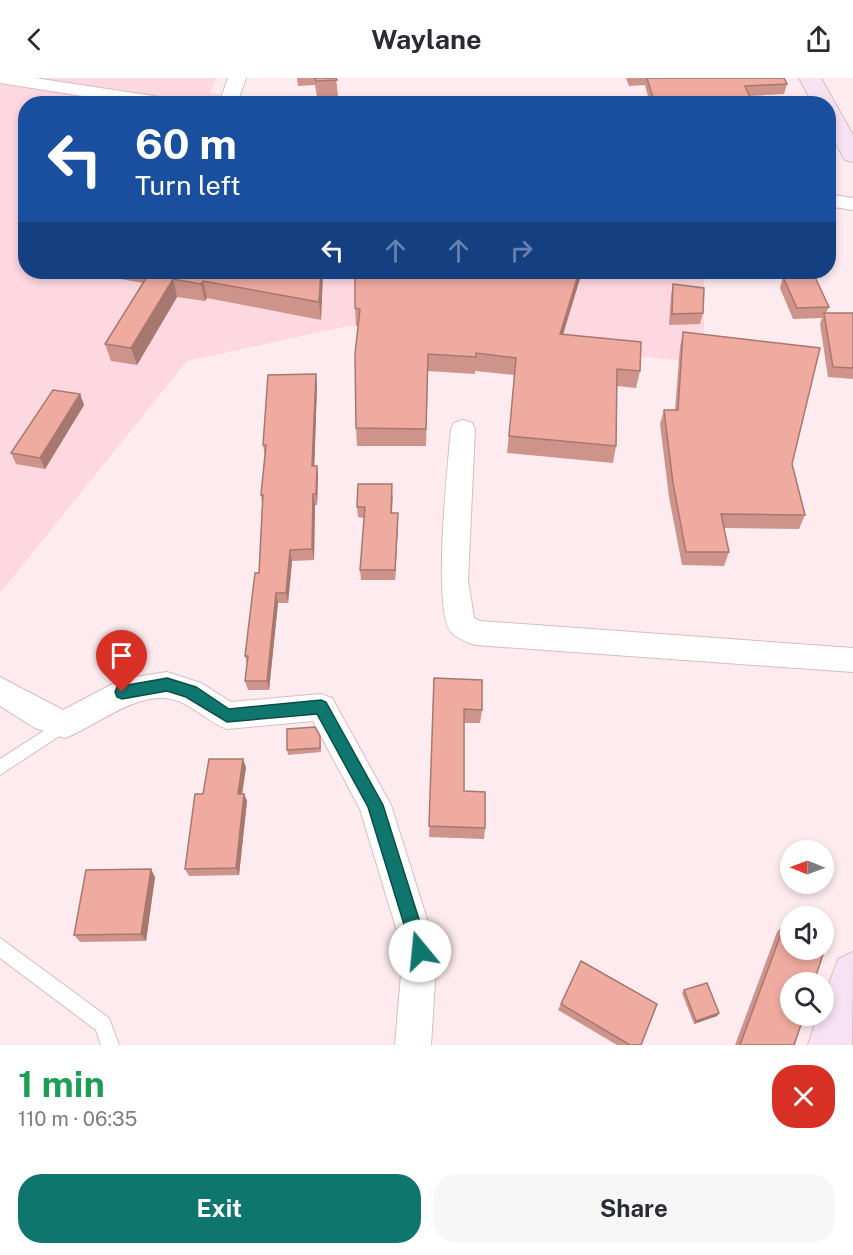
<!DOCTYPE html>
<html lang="en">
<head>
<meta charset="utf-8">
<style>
  :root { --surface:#fff; --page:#f7f7f7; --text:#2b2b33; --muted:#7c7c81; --accent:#0f766e }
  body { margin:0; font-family:"Public Sans",sans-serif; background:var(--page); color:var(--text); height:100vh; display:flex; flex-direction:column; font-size:22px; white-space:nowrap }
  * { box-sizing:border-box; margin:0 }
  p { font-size:20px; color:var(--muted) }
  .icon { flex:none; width:33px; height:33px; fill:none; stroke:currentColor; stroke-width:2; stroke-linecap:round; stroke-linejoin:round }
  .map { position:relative; height:967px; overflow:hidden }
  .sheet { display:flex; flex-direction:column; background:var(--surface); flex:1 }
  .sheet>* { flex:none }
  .top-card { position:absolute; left:18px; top:18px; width:818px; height:183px; border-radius:24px; box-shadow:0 3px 9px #0003; background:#1a4fa0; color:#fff; overflow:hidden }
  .needle { width:39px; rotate:271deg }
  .tools { position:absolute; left:780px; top:762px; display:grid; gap:12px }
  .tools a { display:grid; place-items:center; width:54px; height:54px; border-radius:50%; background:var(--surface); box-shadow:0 3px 9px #0003; font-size:30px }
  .pin { position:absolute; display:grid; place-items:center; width:51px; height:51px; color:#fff; margin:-62px -26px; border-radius:50% 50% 50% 0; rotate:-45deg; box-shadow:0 0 6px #0007 }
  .pin .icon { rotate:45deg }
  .me { position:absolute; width:66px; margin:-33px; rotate:343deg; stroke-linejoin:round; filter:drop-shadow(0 0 4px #0008) }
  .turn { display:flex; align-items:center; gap:21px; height:126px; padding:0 18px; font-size:27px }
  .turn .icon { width:78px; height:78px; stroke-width:2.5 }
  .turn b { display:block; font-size:42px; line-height:51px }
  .lanes { display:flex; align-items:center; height:57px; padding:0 18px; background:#0003; justify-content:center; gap:30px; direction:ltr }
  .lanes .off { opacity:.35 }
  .round { display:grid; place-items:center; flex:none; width:63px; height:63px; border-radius:24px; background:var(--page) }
  .headline { display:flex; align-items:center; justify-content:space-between; height:102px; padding:0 18px }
  h1 { font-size:36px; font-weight:700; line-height:45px; color:#1e9e55 }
  .primary-button { display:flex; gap:12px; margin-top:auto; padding:12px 18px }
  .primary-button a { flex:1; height:69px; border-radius:24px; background:var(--accent); color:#fff; font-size:24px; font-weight:700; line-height:69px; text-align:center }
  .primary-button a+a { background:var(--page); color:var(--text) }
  header { display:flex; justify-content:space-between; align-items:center; height:78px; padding:0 18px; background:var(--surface); font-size:27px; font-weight:700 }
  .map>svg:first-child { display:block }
</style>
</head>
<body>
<header><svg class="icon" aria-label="back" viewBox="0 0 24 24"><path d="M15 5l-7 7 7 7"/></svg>Waylane<svg class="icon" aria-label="share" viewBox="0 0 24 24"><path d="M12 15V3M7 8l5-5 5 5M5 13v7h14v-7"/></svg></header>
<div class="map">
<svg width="853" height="967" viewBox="0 0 853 967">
  <rect width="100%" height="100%" fill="#fdebef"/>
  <path fill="#fed8e1" d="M0,0H216L210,15L284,25L26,26V194H704V285L348,248L187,283L0,515Z"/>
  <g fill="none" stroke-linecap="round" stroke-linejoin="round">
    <g stroke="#d8bcc3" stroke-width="2">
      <g id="lane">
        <path d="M65,639L70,641L73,646L70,651L0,697V681Z"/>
        <path d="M0,860L109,940L119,967H101L96,952L0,880Z"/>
      </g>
    </g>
    <g stroke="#d8bcc3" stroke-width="2">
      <g id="street">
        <path d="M0,0H35L173,21L182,26H134L0,5Z"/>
        <path d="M228,0H246L237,26H219Z"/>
        <path d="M828,116L853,120V132L828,128Z"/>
        <path d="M463,342L472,345L475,351L468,502L474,540L480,543L853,570V594L475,567C467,564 456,560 451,554C432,531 448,386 451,351L454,345Z"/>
        <path d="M167,594L201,605L231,624L321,616L332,620L391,727L437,873L431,967H395L403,873L360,731L313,643L227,651C210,645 198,632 183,625C144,606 99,647 65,660L35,650L0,628V599L63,632L122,601Z"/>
      </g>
    </g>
    <g stroke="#d8bcc3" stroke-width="2">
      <g id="secondary">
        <path d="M799,0H821L853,57V84L845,82L828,52V26H813Z"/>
        <path d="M853,874L852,967H808L817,938H824V920L838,881Z"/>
      </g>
    </g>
    <use href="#lane" fill="#fff" fill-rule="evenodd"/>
    <use href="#street" fill="#fff" fill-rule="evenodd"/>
    <use href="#secondary" fill="#f7e2f3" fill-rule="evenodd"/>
  </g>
  <g fill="#ce938a">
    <path d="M297,0H336L338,18L317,19L315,7L298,8Z"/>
    <path d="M626,0H784L787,6L784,16L749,18L753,26H650L645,7L629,8Z"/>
    <path d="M108,194H323L321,242L207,220L205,223L177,219L137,287L111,283L105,266L143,205L109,199Z"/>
    <path d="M582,194L563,256L640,293L636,310L617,308L616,368L613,385L507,375L515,297L475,293V296L428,293L426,368H357L356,350L358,248H356L355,230Z"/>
    <path d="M783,199L829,229L826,235H853V301L828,299L820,246L822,240L793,241L780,210Z"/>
    <path d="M673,206L703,235L700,246L669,247L671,217Z"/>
    <path d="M683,254L792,386L805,437L799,451L724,450L729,474L724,488L682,487L669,419L660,346L664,332H675L680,269Z"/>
    <path d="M316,296L317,308L314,388H317L318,399L317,427H315L314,482L292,483L288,525H278L269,612H248L245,603L247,586L245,578L259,495L262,426L261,417L265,378L263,367Z"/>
    <path d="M80,316L84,327L45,391L16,386L11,375Z"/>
    <path d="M393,417L392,435L398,446L395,502H361L360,492L364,440L358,439L357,429Z"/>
    <path d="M434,600L482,632L480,645H464V713L485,750L484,761L429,759Z"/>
    <path d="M320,658L321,674L288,677L287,672Z"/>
    <path d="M246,689L242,716H244L247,723L239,797L189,798L185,791L203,716Z"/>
    <path d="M155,799L146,863L80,864L74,857Z"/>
    <path d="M785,845L794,967H735L777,854Z"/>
    <path d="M581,883L641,967H617L558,932Z"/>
    <path d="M684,912L719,935L717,938L694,946L682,915Z"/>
  </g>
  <g fill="#a77870">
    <path d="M321,194H323L321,242L319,224Z"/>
    <path d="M579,194H582L558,273L560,256Z"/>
    <path d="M173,201L177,219L137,287L131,270Z"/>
    <path d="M203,203L207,220L205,223L201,206Z"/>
    <path d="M316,296L317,308L314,399L312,388Z"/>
    <path d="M80,316L84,327L45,391L40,380Z"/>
    <path d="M317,388L318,399L317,427L316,416Z"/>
    <path d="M313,416L315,427L314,482L312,471Z"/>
    <path d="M398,435V446L395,502V492Z"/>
    <path d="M290,472L292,483L288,525L286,515Z"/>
    <path d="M276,515L278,525L269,612L267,603Z"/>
    <path d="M243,681L246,689L241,723L238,716Z"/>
    <path d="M244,716L247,723L239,797L236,790Z"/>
    <path d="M151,791L155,799L146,863L141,856Z"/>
    <path d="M719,935L717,938L694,946L696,943Z"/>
  </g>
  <g fill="#efaba0" stroke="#a77870" stroke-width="1.5">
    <path d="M315,0H336L337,2L316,3Z"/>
    <path d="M647,0H784L787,6L745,8L753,26H655Z"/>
    <path d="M150,194H321L319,224L203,203L201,206L173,201L131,270L105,266Z"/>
    <path d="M355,194H579L560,256L641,264L640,293L617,291L616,368L509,358L516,280L476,275V279L428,276L426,351L356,350L355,276L360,231L355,230Z"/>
    <path d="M814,197L829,229L797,230L783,199Z"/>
    <path d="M673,206L704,210L703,235L672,236Z"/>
    <path d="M824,235H853V290L833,289Z"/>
    <path d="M683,254L820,270L792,386L805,437L721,436L729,474H686L673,405L664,332H678Z"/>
    <path d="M316,296L312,388H317L316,416H313L312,471L290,472L286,515H276L267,603H245L248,578H245L255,495H259L263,417H261L266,367H263L268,297Z"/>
    <path d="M53,312L80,316L40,380L11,375Z"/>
    <path d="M358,406H392L391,435H398L395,492H360L365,429H357Z"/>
    <path d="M434,600L482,602V632L464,631V713L485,714V750L429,748Z"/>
    <path d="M315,649L320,658V670L287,672V651Z"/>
    <path d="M209,681H243L238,716H244L236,790L185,791L195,716H203Z"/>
    <path d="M151,791L141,856L74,857L86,792Z"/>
    <path d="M785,845L790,848V872H824V865L826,867L814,904H790V938H804L794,967H740Z"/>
    <path d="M581,883L657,926L641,967H630L561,926Z"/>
    <path d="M707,905L719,935L696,943L684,912Z"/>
  </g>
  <path fill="#0f766e" stroke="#0a4d48" stroke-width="1.5" d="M167,600L196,609L229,631L321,622L326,624L383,727L429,873L427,879L420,882L414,879L368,729L317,636L227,644L186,619L167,613L122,621L117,619L115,614L117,609L122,608Z"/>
</svg>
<div class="tools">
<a><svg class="needle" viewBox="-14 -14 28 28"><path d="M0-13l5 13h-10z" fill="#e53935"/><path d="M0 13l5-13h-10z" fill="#7c7c81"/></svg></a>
<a><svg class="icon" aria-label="sound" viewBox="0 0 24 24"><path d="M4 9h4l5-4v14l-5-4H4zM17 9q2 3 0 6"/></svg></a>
<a><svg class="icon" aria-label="search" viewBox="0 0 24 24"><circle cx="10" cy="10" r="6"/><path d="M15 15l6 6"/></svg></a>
</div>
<div class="pin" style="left:122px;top:614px;background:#d93025"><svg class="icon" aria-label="arrive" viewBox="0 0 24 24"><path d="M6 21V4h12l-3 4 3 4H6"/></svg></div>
<svg class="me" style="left:420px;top:873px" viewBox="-20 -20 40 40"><circle r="19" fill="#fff"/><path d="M0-13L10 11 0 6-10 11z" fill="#0f766e"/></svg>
<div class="top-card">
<div class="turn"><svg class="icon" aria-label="left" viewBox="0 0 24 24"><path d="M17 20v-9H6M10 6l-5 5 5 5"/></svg><div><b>60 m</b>Turn left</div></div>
<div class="lanes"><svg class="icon" aria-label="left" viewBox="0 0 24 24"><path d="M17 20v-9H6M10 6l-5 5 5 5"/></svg><svg class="icon off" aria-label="ahead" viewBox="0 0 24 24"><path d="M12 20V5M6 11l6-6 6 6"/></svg><svg class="icon off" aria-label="ahead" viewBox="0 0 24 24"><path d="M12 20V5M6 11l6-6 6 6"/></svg><svg class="icon off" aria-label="right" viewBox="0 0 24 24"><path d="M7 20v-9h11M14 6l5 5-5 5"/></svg></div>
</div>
</div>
<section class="sheet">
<div class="headline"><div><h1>1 min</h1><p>110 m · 06:35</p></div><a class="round" style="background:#d93025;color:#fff"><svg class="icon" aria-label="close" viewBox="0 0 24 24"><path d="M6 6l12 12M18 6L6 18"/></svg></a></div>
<div class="primary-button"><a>Exit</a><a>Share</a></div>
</section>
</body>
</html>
